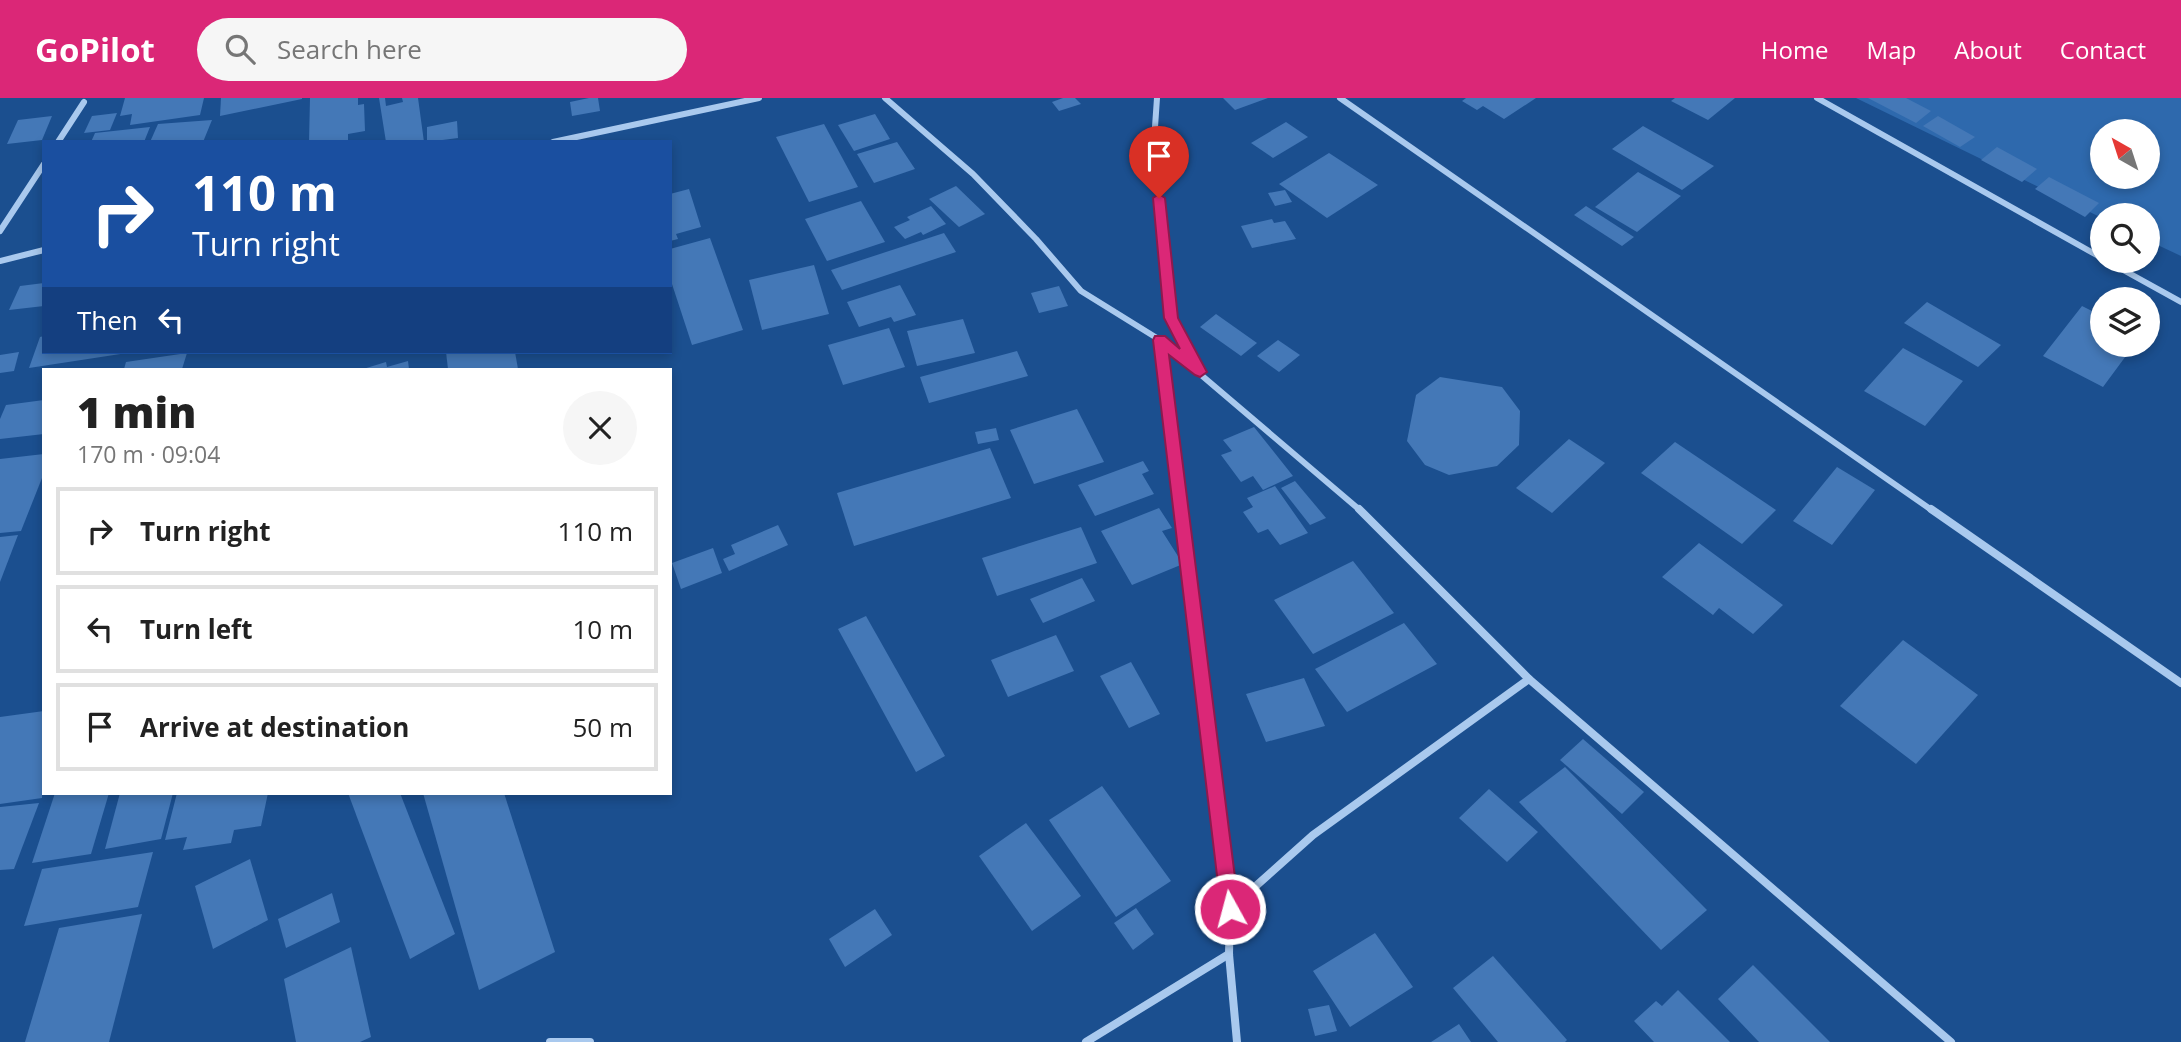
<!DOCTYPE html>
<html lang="en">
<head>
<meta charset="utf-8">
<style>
  :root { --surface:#fff; --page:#f6f6f6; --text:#222; --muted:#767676; --line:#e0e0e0; --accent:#db2777 }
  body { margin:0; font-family:"Open Sans",sans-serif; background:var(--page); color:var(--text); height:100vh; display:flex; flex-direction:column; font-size:26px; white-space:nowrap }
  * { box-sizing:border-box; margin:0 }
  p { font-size:23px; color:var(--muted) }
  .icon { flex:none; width:38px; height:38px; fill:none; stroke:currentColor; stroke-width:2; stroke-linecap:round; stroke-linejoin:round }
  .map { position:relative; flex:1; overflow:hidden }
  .sheet { position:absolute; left:42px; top:270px; width:630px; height:427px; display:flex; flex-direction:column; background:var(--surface); border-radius:0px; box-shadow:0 4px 10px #0003 }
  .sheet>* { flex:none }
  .banner { position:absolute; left:42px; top:42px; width:630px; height:214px; border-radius:0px; box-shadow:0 4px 10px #0003; background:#1a4fa0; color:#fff; overflow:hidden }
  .needle { width:46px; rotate:321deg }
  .controls { position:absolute; left:2090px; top:21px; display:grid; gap:14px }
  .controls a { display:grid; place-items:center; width:70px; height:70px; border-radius:50%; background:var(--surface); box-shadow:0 4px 10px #0003; font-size:35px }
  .pin { position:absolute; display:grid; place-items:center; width:60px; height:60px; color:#fff; margin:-72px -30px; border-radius:50% 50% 50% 0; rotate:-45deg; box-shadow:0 0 7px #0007 }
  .pin .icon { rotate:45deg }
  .me { position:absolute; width:77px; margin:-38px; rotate:353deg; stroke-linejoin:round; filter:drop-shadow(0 0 5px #0008) }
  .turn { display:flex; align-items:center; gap:24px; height:147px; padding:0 35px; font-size:32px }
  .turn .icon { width:91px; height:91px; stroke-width:2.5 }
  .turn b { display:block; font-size:49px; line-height:60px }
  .then { display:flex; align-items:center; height:66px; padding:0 35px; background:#0003; gap:14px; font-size:26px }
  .round { display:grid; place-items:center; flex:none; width:74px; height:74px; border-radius:37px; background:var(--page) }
  .summary { display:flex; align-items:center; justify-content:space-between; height:119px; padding:0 35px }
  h1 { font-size:42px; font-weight:800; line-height:52px }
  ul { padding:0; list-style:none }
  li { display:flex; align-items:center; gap:21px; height:88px; margin:0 14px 10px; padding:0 21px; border:4px solid var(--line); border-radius:0px }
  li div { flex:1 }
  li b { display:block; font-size:26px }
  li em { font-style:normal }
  header { display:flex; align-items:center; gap:42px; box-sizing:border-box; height:98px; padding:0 35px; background:var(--accent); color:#fff }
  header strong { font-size:33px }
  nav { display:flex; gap:38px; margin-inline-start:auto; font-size:24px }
  .search { width:490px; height:63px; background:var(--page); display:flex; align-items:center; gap:18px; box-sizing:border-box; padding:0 24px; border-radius:38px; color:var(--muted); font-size:26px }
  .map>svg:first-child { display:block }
</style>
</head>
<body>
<header>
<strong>GoPilot</strong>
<div class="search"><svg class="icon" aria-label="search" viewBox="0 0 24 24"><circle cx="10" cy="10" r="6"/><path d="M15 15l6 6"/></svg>Search here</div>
<nav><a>Home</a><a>Map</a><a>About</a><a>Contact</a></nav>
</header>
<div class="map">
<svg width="2181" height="944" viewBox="0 0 2181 944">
  <rect width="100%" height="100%" fill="#1b4f8f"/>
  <path fill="#2e69ad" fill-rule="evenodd" d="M1856,0H2181V158L2147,142V117H2102V120ZM2102,33H2147V79H2102Z"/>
  <g fill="#4478b7">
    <path d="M125,0H204L200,17L130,27L132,16L120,18Z"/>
    <path d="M221,0H302V1L220,18Z"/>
    <path d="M310,0H358V7L364,6L365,33L348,36V43L344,44H309Z"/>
    <path d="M379,0H385L386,8L403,4L402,0H418L424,44H386Z"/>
    <path d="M589,0H598L600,13L572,18L570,4Z"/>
    <path d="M1063,0H1075L1081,6L1059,13L1052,4Z"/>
    <path d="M1223,0H1268L1235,12Z"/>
    <path d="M1466,0H1536L1504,21L1483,8L1477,12L1462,3Z"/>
    <path d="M1675,0H1735L1708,22L1671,3Z"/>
    <path d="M1868,0H1906L1931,13L1916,25Z"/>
    <path d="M117,15L110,32L84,35L92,18Z"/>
    <path d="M875,16L890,41L854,53L838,27Z"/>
    <path d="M52,18L42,42L7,46L18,22Z"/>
    <path d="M1938,18L1975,39L1960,49L1923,28Z"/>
    <path d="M212,22L203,44H150L158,26Z"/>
    <path d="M457,23L458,40L427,44V29Z"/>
    <path d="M1286,24L1308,39L1273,60L1251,45Z"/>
    <path d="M824,26L858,89L809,104L776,39Z"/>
    <path d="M1643,28L1714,68L1682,92L1612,51Z"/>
    <path d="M150,29L144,44H91L95,35Z"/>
    <path d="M897,44L915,71L874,85L857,56Z"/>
    <path d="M1997,49L2037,71L2022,84L1981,62Z"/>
    <path d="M1329,55L1378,87L1327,120L1279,86Z"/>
    <path d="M1638,74L1681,98L1637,134L1595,109Z"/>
    <path d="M2049,79L2099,105L2085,119L2035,91Z"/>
    <path d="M956,88L985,116L959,129L929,101Z"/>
    <path d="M689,91L701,129L676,136L678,141L670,143V96Z"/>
    <path d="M1285,92L1292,104L1275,108L1268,95Z"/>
    <path d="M861,103L885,144L827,163L805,121Z"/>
    <path d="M931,108L946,126L923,137L921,134L905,141L894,129L910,122L907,119Z"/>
    <path d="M1586,108L1634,139L1622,148L1574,117Z"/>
    <path d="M1272,121L1274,125L1285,123L1296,141L1252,150L1241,128Z"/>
    <path d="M944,135L956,154L842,192L831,172Z"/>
    <path d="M710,140L743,232L692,247L670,180V151Z"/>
    <path d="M814,167L829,216L762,232L749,182Z"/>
    <path d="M44,185V208L9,212L20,188Z"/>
    <path d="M900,187L916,217L894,224L891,219L859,229L847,204Z"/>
    <path d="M1059,188L1068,208L1039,215L1031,195Z"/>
    <path d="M1927,204L2001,247L1978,269L1904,225Z"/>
    <path d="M2082,208L2102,218V247H2134L2103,289L2043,258Z"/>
    <path d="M1216,216L1257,245L1241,258L1200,229Z"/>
    <path d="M963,221L975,255L917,268L907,233Z"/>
    <path d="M889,230L905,269L843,287L828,247Z"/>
    <path d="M44,238V254L127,255L29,270L40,239Z"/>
    <path d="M1278,242L1300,257L1279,274L1257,258Z"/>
    <path d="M1903,250L1963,283L1925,328L1864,293Z"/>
    <path d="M1017,253L1028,278L929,305L920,279Z"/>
    <path d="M19,254L14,273L0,275V257Z"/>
    <path d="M446,254H515L518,271H448Z"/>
    <path d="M187,255L182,271H124L126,264Z"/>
    <path d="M408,263L409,271H363L386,264L387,269Z"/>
    <path d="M1440,279L1502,289L1520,313L1519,347L1497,368L1449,377L1425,367L1407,343L1416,297Z"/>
    <path d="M44,302V336L0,341V321L6,307Z"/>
    <path d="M1077,311L1104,364L1034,386L1010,332Z"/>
    <path d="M1254,329L1293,378L1263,392L1253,378L1241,384L1221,357L1232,353L1223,342Z"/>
    <path d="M996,330L999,342L978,346L975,334Z"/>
    <path d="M1569,341L1605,365L1552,415L1516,390Z"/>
    <path d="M1675,344L1776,412L1742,446L1641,375Z"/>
    <path d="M990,350L1011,400L854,448L837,395Z"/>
    <path d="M44,356V375L21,433L0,435V361Z"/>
    <path d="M1143,363L1149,373L1142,376L1154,396L1095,418L1078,387Z"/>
    <path d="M1837,369L1875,392L1832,447L1793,423Z"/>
    <path d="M1295,383L1326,420L1310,427L1281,390Z"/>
    <path d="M1275,388L1308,435L1280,447L1268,431L1258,435L1243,414L1253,409L1247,400Z"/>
    <path d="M1159,410L1172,430L1162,433L1183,466L1132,487L1101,433Z"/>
    <path d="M778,427L788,447L729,473L723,461L735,456L731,447Z"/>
    <path d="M1081,429L1097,465L997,498L982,460Z"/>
    <path d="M18,437L0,484V439Z"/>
    <path d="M1699,445L1783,507L1753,536L1719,510L1713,517L1662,479Z"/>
    <path d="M713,450L722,475L681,491L672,465Z"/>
    <path d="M1353,463L1394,515L1313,556L1274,502Z"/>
    <path d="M1082,480L1095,503L1043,525L1030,501Z"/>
    <path d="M866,518L945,658L916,674L838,531Z"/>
    <path d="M1404,525L1437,566L1347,614L1315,571Z"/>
    <path d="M1056,537L1074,573L1008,599L991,562Z"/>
    <path d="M1903,542L1978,597L1916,666L1840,608Z"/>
    <path d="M1131,564L1160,616L1129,630L1100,578Z"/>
    <path d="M1304,580L1325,628L1266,644L1246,596Z"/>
    <path d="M44,613L42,700L0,706V619Z"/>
    <path d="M1583,641L1644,694L1622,716L1560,662Z"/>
    <path d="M1565,669L1707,812L1661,852L1519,704Z"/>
    <path d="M1102,688L1171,783L1116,819L1049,722Z"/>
    <path d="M1489,691L1538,734L1507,764L1459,720Z"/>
    <path d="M55,695H109L91,756L32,765Z"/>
    <path d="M120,695H173L161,741L105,751Z"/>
    <path d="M177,695H268L261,728L234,732L231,745L183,752L187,739L165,742Z"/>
    <path d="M348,695H400L455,836L410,861Z"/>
    <path d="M423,695H504L555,854L479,892Z"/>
    <path d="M39,705L14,771L0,772V709Z"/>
    <path d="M1026,725L1081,798L1032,833L979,758Z"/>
    <path d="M153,754L138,809L24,828L42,771Z"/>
    <path d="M250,761L268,822L213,851L195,788Z"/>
    <path d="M332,795L340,824L286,850L278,821Z"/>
    <path d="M1136,810L1154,836L1133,852L1114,825Z"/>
    <path d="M875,811L892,837L845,869L829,841Z"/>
    <path d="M142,816L109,944H25L59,830Z"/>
    <path d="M1375,835L1413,889L1350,929L1313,873Z"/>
    <path d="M351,849L371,939L360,944H296L284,881Z"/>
    <path d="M1493,858L1567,942L1565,944H1498L1453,890Z"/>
    <path d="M1753,867L1830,944H1759L1718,901Z"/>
    <path d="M1678,892L1730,944H1654L1634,923L1656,903L1662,908Z"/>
    <path d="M1329,907L1337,933L1315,938L1308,911Z"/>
    <path d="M1459,926L1471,944H1431Z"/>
  </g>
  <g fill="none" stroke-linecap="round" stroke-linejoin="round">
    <g stroke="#a9c9ee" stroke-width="6">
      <path d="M885,0L973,76L1036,141L1081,193L1160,242L1361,413"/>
      <path d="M1157,0L1155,29L1162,147L1171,220L1198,270"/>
      <path d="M1340,0L1933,413"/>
      <path d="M1817,0L2102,160"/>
      <path d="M58,44L84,4"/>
      <path d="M553,44L759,0"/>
      <path d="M0,133L44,66"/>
      <path d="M0,163L44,152"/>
      <path d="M2107,163L2181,204"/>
      <path d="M1160,242L1181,413"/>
    </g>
    <g stroke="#a9c9ee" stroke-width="8">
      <path d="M1181,411L1230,811L1229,856L1237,944"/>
      <path d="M1359,411L1529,581L1951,944"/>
      <path d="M1931,411L2181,585"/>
      <path d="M1230,811L1313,737L1529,581"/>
      <path d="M550,944H590"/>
      <path d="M1086,944L1229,856"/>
    </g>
  </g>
  <path fill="#db2777" stroke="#8e194d" stroke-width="2" d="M1159,96L1165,100L1178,220L1207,274L1200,279L1195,277L1169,257L1239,811L1237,818L1230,820L1223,818L1221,811L1153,242L1155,238H1165L1180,251L1164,220L1153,100Z"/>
</svg>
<div class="controls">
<a><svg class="needle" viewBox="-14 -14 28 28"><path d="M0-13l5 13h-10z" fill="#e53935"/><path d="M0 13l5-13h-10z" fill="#767676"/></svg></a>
<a><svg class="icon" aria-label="search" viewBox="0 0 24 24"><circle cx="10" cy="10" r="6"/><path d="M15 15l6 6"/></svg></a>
<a><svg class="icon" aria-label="layers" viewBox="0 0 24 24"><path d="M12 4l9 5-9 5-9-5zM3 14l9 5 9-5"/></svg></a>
</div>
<div class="pin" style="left:1159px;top:100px;background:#d93025"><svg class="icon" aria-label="arrive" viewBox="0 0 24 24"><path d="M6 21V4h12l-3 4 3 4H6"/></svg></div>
<svg class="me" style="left:1230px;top:811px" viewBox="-20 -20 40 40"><circle r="17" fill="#db2777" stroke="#fff" stroke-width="3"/><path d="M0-11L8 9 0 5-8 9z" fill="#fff"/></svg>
<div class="banner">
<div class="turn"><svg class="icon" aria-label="right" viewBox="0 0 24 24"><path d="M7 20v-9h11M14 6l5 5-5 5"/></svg><div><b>110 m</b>Turn right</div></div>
<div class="then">Then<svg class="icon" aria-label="left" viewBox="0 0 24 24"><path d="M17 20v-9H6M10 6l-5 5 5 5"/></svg></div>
</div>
<section class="sheet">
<div class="summary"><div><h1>1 min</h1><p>170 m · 09:04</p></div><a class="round"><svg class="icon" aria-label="close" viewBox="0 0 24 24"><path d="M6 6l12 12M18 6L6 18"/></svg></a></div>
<ul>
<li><svg class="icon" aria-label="right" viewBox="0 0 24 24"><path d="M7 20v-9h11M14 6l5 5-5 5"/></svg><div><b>Turn right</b></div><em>110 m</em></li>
<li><svg class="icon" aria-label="left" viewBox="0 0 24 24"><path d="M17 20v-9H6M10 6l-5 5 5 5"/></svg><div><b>Turn left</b></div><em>10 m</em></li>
<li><svg class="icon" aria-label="arrive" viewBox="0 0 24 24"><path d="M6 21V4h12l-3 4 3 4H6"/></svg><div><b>Arrive at destination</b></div><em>50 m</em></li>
</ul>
</section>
</div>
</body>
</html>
